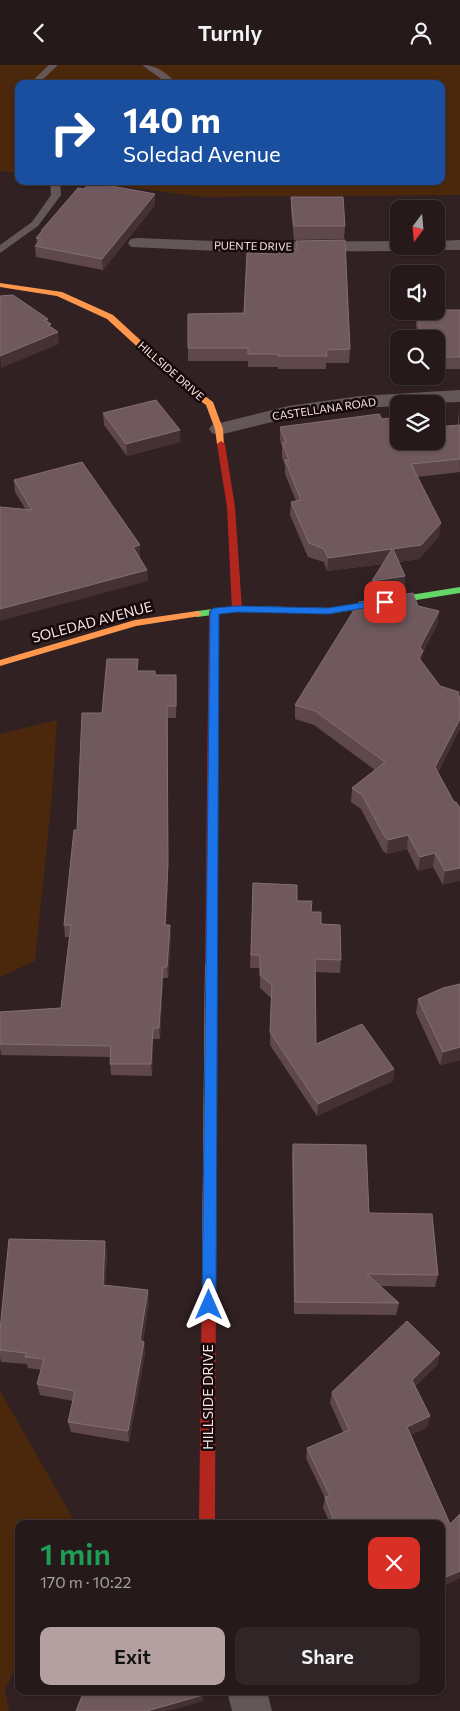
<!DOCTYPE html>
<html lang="en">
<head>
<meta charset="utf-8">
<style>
  :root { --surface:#25191a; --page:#312627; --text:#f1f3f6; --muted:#a3a0a2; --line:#423839; --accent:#b4a0a0 }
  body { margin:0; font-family:Commissioner,sans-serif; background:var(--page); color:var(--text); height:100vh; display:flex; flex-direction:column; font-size:19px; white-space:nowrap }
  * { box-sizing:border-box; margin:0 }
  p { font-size:16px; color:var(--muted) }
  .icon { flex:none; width:28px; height:28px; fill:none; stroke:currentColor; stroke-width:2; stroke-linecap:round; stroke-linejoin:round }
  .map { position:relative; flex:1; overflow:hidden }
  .details { position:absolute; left:15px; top:1455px; width:430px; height:175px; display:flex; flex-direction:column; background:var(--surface); border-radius:10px; box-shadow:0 1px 4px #0004,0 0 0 1px var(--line) }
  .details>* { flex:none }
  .hud { position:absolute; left:15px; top:15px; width:430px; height:105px; border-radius:10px; box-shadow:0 1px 4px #0004,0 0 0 1px var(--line); background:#1a4fa0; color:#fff; overflow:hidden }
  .needle { width:32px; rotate:196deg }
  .buttons { position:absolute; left:390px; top:135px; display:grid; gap:10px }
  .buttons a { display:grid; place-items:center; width:55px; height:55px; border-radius:10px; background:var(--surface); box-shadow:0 1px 4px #0004,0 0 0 1px var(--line); font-size:25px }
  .pin { position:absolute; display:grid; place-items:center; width:42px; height:42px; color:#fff; margin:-21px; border-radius:10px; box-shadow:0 2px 8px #0006 }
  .me { position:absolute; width:55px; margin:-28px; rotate:0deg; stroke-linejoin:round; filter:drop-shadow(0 0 4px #0008) }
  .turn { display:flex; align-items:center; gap:18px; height:105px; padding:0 25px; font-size:22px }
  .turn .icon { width:65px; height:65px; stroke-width:2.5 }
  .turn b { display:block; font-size:35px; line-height:42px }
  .round { display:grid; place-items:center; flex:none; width:52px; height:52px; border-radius:10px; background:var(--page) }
  .headline { display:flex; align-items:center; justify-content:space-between; height:85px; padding:0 25px }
  h1 { font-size:30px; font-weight:600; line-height:38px; color:#1e9e55 }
  .action { display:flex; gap:10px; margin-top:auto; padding:10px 25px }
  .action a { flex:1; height:58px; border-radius:10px; background:var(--accent); color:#111; font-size:20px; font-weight:600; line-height:58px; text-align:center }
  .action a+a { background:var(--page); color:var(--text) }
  header { display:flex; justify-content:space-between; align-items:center; height:65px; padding:0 25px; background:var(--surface); font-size:22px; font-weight:600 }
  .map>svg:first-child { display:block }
</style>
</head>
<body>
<header><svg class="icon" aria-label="back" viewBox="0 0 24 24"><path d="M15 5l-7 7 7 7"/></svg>Turnly<svg class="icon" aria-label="person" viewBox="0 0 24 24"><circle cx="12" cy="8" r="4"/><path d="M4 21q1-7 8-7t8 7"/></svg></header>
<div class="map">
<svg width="460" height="1646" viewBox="0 0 460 1646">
  <rect width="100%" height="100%" fill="#312122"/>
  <g fill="#4b280c">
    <path d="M0,0H460V130L203,132L81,116H441V19H19V108L0,106Z"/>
    <path d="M57,655L52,730L35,896L0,912V669Z"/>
    <path d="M0,1326L76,1459H19V1594L5,1625L9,1646H0Z"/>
  </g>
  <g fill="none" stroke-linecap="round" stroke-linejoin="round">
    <g fill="#645757" fill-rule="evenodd">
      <path d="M49,0H58L38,19H29Z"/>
      <path d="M142,0C157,0 167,8 177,19H168Z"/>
      <path d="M50,116H60L61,130L38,161L0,188V180L32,157L51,130Z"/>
    </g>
    <g fill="#645757" fill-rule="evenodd">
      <path d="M137,173L240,177L399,176V181H408L405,185L399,186L240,187L131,182L128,178L131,174Z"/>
      <path d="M460,175V185H430L427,181H436V176Z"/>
      <path d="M460,325V337L399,339V341L360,343L288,353L219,370L212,368L209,364L212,360L288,341L360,331Z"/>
      <path d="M227,1626H267L272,1646H232Z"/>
    </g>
    <path fill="#63d668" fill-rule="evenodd" d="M460,522V528L329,549L237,547L197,552L192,549L197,546L237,541L329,543Z"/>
    <g fill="#ff974d" fill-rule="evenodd">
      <path d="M0,218L62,227L113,250L186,317L213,337L223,364L224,381H218L217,379L215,364L206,340L180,321L107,254L57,231L0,222Z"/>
      <path d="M197,546L202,549L200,551L136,561L0,601V595L135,555Z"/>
      <path d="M211,894L215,896L217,899L216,1206L214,1210L209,1212L204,1210L202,1206L205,899L207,896Z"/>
    </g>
    <g fill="#b3261e" fill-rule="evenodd">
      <path d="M221,376L225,379L235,442L242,544L237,547L232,544L227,442L217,379Z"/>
      <path d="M214,543L219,546L217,899L215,902H207L205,899L209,546Z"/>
      <path d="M209,1200L214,1202L216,1206L215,1459H199L202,1206L204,1202Z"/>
    </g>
  </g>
  <g fill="#5e484d">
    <path d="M84,124L155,140L103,205L36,192L35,181L37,179L36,173L41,168V166Z"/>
    <path d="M291,132L345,161L344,174L294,175L291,146Z"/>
    <path d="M296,176L350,284L349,298H326V304H278V302H248V296H188V283L244,248L279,189L296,184Z"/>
    <path d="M460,245V304H436V274H418L416,260L417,248H422V246Z"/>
    <path d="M459,345L460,407L417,412L439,471L419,494L399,497L405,511L404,525L371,530L383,499L327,506L324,497L308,492L290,450L291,437L296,436L285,409V401L282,392V381L280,375V362L382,354L397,367L458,360V358Z"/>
    <path d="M103,348L180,377L127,391L104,360Z"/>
    <path d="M14,415L140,480V492H139L147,505L148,516L26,445L15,427Z"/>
    <path d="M418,541L439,546L437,560L423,587L421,597L440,621L458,631L460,663L438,707L454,737L460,743L443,820L433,802L418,806L407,784L387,789L383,786L361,744L351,737L352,723L375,705L314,660L295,654V640Z"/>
    <path d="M139,606L155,610H176L177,622L176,653H168V811L166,860L171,872L168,913H163L160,974H153L152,1011L111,1010L110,999L111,992L1,990L0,983V947L61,943L69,872H65L64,860L77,765L102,648Z"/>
    <path d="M253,818L297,836L311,847L321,859L341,895L340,908L316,907V979L394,1004L393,1016L317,1051L270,980L271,933L260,923V903H250Z"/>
    <path d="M460,919V995L440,1000L416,948L418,934Z"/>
    <path d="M293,1079L438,1210L435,1222L380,1221L399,1238L396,1250L294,1249L292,1092Z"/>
    <path d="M107,1189L105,1220L149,1237L143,1276L144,1277L145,1288L129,1377L71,1367L68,1357L73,1336L40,1330L37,1319L41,1305L28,1303L27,1299L1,1297L0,1292V1265Z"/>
    <path d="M440,1288L437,1300L415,1321L430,1351L427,1362L411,1370L450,1459L460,1449V1513L441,1522V1459H330L323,1442L325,1433L306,1393L307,1383L343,1367L330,1338L332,1327Z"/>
  </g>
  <g fill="#453135">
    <path d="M155,129V140L103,205L102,194Z"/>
    <path d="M48,254V260L51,259L52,270L58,267L59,279L1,303L0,291L45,255Z"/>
    <path d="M180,365V377L127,391L126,379Z"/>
    <path d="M441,458L439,471L419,494L392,498L393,484Z"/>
    <path d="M140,480V492L133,494V482Z"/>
    <path d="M392,484L390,498L327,506L328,493Z"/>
    <path d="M147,505L148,516L0,556V544Z"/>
    <path d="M405,511L404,525L371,530L372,516Z"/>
    <path d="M439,546L437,560L423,587L421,600L418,596L420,582Z"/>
    <path d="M176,610L177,622L176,653Z"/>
    <path d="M167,641L168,811L165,872V860Z"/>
    <path d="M460,654V663L433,716L435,702Z"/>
    <path d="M408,770L407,784L387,789L388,775Z"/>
    <path d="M435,788L433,802L418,806L420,792Z"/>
    <path d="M460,803V816L443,820L445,806Z"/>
    <path d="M170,860L171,872L168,913L167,902Z"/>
    <path d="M163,902V913L160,974L159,963Z"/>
    <path d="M153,963V974L152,1011L151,999Z"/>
    <path d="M460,982V995L440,1000L443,987Z"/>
    <path d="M394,1004L393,1016L317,1051L318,1039Z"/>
    <path d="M105,1176L107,1189L104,1232L103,1220Z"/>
    <path d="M148,1225L149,1237L141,1287L140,1275Z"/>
    <path d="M144,1277L145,1288L129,1377L128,1366Z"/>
    <path d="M440,1288L437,1300L409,1326L412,1315Z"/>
    <path d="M430,1351L427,1362L405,1373L407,1362Z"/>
    <path d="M460,1506V1513L441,1522V1514Z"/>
    <path d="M203,1630V1636L169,1646H147Z"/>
  </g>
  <g fill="#6f595e" stroke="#846e73">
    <path d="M90,117L155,129L102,194L35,181L41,174L36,173L42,166H41L78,123L84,124Z"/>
    <path d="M291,132H343L345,161H294Z"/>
    <path d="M345,175L350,284L326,285L327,291H278V289H248V283H188V249L244,248L247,188L279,189V184H297L296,176Z"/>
    <path d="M13,230L48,254L45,255L51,259L48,260L58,267L0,291V231Z"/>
    <path d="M436,245H460V292H436V274H421L417,248H423V246H436Z"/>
    <path d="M156,335L180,365L126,379L103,348Z"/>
    <path d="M379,349L382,354L391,353L397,367L399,366V376H436V362L460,360V394L411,399L441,458L421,480L393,484L405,511L372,516L392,484L328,493L324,484L309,478L291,437L301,435L285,395H289L282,378H286L280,362Z"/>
    <path d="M82,397L140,480L133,482L147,505L0,544V442L32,445L14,415Z"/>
    <path d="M413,528L418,541L439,546L420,582L423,586L419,593L440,621L459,627L458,631H460V654L435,702L454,737H456L460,743V803L445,806L435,788L420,792L408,770L388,775L385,772L362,730L352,723L385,697L315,646L295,640L359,537Z"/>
    <path d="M107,594H138L137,606H155V610H176V641H167L168,799L165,860H170L167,902H163L159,963H153L151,999H110L111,981L0,979V947L61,943L71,860H64L74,765H77L82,648H102Z"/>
    <path d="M253,818L297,820V836H312L311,847H321V859L340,860L341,895L315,894L316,979L362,959L394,1004L318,1039L270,967L272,920L260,910V890H251Z"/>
    <path d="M460,919V982L443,987L418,934L443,923Z"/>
    <path d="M293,1079L366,1080L369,1148L432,1149L438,1210L367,1209L399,1238L295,1237Z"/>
    <path d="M9,1174L105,1176L103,1220L148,1225L140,1275L144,1277L128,1366L68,1357L75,1326L37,1319L44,1294L25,1292L26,1288L0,1285V1265Z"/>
    <path d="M407,1256L440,1288L412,1315L430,1351L407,1362L450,1459L460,1449V1506L441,1514V1459H335L325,1432L330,1431L307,1383L349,1365L332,1327Z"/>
    <path d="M84,1626H202L203,1630L147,1646H76Z"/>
  </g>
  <path fill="#1a73e8" stroke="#114b97" d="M385,534L390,537L388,539L328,549L237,547L219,549L216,1240L214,1245L209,1247L204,1245L202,1240L210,546L214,543L237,541L328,543Z"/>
  <g text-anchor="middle" stroke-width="5" stroke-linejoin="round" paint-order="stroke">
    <g font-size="11" fill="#fae4e4" stroke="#16090a">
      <text transform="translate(253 181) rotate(1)" y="4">PUENTE DRIVE</text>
      <text transform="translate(171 306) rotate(41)" y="4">HILLSIDE DRIVE</text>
      <text transform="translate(324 344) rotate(-8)" y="4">CASTELLANA ROAD</text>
    </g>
    <g font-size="14" fill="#fae4e4" stroke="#16090a">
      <text transform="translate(92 557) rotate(-15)" y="5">SOLEDAD AVENUE</text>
      <text transform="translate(208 1332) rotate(-90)" y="5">HILLSIDE DRIVE</text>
    </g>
  </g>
</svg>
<div class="buttons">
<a><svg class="needle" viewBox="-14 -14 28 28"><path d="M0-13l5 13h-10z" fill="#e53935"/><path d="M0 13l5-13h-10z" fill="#a3a0a2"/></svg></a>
<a><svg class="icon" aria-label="sound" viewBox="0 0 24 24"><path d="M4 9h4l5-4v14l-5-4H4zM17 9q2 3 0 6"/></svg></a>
<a><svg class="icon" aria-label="search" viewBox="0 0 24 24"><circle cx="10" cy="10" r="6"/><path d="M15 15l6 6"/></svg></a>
<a><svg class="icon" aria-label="layers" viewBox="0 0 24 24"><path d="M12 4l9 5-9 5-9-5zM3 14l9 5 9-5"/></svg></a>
</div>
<div class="pin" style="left:385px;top:537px;background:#d93025"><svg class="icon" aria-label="arrive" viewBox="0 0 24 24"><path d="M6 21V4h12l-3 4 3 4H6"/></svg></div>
<svg class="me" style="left:209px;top:1240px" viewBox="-20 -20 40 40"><path d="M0-17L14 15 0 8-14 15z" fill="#1a73e8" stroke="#fff" stroke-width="4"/></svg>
<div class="hud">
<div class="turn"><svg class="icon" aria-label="right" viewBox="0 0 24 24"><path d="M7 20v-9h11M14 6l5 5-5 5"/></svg><div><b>140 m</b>Soledad Avenue</div></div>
</div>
<section class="details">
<div class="headline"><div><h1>1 min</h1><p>170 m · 10:22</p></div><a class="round" style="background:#d93025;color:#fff"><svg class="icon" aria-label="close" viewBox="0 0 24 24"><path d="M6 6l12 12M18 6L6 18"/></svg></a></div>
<div class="action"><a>Exit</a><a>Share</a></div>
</section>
</div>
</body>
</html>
